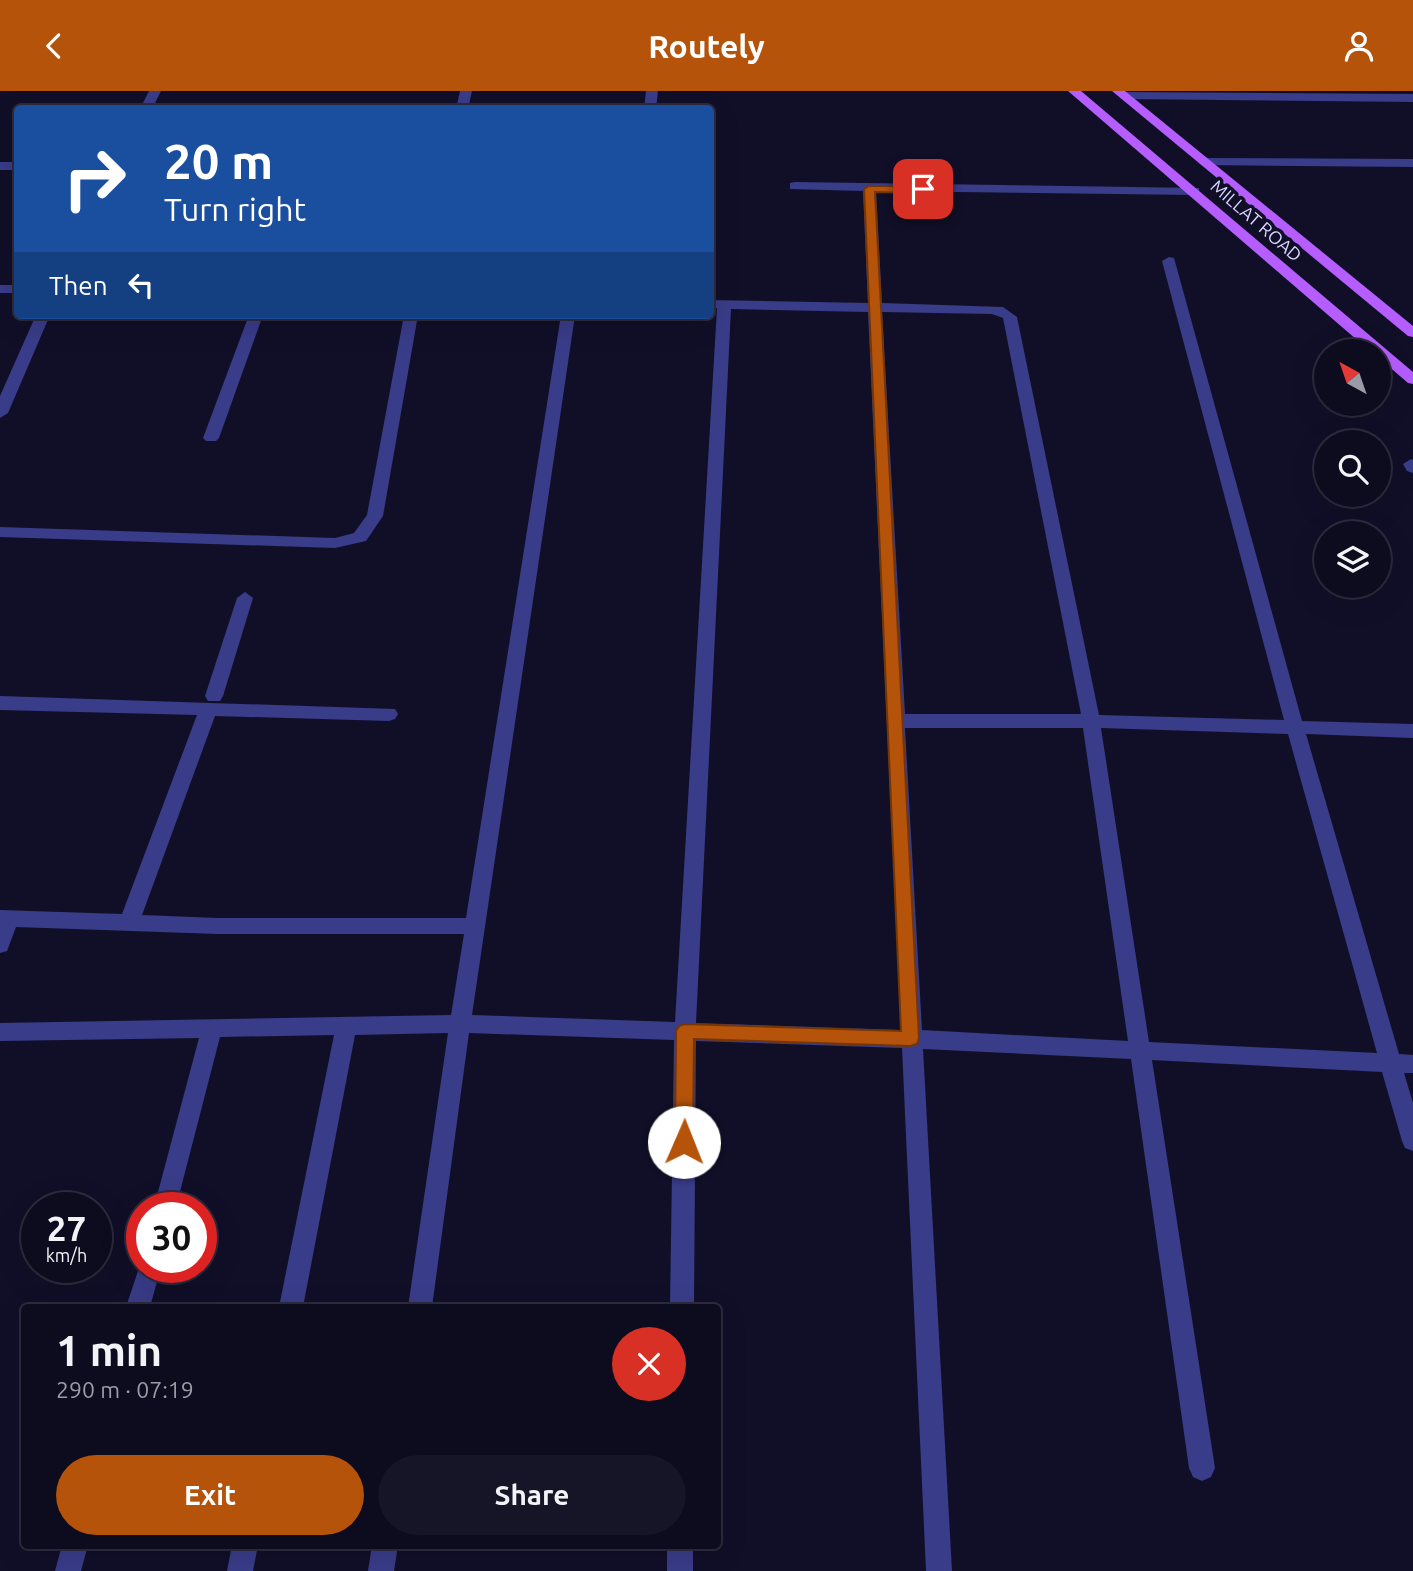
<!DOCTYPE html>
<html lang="en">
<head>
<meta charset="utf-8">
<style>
  :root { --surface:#0d0b1e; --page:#161427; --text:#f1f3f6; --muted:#9a9ba4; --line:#2d2b3c; --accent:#b45309 }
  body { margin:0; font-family:Ubuntu,sans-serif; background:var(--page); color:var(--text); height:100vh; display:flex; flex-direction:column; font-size:26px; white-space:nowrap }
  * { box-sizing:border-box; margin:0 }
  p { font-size:23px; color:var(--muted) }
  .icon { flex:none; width:38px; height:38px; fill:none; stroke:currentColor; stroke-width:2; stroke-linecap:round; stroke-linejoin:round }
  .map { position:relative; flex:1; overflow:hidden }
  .side { position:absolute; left:21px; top:1213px; width:700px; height:245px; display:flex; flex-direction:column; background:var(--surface); border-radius:7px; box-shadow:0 7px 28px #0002,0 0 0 2px var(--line) }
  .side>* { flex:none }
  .hud { position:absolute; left:14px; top:14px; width:700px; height:214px; border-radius:7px; box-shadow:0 7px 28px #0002,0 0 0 2px var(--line); background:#1a4fa0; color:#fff; overflow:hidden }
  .needle { width:46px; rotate:320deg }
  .tools { position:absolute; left:1314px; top:248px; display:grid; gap:14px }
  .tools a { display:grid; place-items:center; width:77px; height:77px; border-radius:50%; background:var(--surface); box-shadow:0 7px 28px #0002,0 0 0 2px var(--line); font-size:35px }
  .speed { position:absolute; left:21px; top:1101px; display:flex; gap:14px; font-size:35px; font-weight:700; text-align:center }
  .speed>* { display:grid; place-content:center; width:91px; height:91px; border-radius:50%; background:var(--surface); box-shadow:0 7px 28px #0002,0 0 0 2px var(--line); line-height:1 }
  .speed small { font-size:18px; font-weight:400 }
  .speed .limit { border:10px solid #d22; background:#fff; color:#111 }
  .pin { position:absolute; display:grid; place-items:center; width:60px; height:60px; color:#fff; margin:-30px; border-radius:14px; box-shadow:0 4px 10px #0006 }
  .me { position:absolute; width:77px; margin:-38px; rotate:1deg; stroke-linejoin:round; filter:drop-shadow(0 0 5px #0008) }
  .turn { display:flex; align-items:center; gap:24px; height:147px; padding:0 35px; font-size:32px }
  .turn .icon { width:91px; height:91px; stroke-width:2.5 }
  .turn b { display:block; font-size:49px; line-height:60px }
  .then { display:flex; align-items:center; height:66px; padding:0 35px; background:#0003; gap:14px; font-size:26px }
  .round { display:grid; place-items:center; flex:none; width:74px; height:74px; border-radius:37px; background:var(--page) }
  .summary { display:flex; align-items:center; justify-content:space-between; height:119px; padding:0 35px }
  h1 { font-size:42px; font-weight:700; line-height:52px }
  .cta { display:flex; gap:14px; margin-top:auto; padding:14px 35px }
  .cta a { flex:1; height:80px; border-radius:42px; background:var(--accent); color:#fff; font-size:28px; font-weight:700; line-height:80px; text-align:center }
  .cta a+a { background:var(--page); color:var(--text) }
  header { display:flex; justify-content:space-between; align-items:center; height:91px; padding:0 35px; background:var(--accent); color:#fff; font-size:32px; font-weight:700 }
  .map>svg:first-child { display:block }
</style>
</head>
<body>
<header><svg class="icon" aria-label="back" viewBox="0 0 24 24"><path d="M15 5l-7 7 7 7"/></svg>Routely<svg class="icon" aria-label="person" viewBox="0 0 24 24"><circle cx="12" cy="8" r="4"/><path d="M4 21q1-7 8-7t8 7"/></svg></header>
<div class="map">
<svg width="1413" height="1480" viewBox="0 0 1413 1480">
  <rect width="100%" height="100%" fill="#110f28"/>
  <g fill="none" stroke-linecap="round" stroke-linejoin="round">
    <g fill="#393c88" fill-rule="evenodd">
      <path d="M149,0H161L152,18H140Z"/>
      <path d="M460,0H472L468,18H456Z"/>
      <path d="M646,0H658L656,18H644Z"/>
      <path d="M1125,1L1413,3V11L1121,8L1119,5Z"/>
      <path d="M1205,67L1413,68V76L1201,74L1199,71Z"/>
      <rect x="0" y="71" width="18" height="8"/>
      <path d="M795,91L1199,97V103L1194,104L876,100L882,212L1003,216L1017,226L1099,624L1284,629L1162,170L1169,166L1174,167L1302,630L1413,633V647L1306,643L1399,963L1413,964V982H1404L1413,1012V1060L1405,1057L1402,1050L1382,981L1152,969L1215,1377L1211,1386L1202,1390L1193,1386L1189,1377L1131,968L923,958L952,1480H926L902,957L696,950L694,1216H670L674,949L469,942L432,1216H408L448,942L355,944L303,1216H279L334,944L220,946L176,1116H154L199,947L0,950V932L451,924L464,843H218L16,836L7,860L0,862V819L122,823L197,624L0,619V605L395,618L398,623L395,628L389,630L215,625L142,824L218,827H466L561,224H575L472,924L675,931L717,217H710V209L868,212L863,100L790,98V92ZM731,218L868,221L901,939L696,932ZM882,221L992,223L1003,227L1081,623H905ZM905,637H1083L1128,950L922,939ZM1101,637L1288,643L1377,962L1149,951Z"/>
      <rect x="0" y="194" width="18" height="8"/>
      <path d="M36,224H50L8,322L0,327V305Z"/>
      <path d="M249,224H263L219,347L216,350H206L203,347Z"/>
      <path d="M404,224H418L383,425L366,450L335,457L0,446V436L335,447L354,442L367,424Z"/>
      <path d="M1411,368L1413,369V382L1407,380L1403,373Z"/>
      <path d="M245,501L253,507L223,605L220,610H208L205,605L237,507Z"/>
      <path d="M142,1168V1176H161L150,1216H126Z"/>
      <path d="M62,1454H88L81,1480H55Z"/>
      <path d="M232,1454H258L253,1480H227Z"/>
      <path d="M372,1454H398L394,1480H368Z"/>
      <rect x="667" y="1454" width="26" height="26"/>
    </g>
    <g fill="#b55dff" fill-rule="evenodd">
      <path d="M1068,0H1081L1413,281V293L1408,292L1379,267V261H1371Z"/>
      <path d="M1112,0H1125L1413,235V246L1408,245Z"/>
    </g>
  </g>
  <path fill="#b45309" stroke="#753606" stroke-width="2" d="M869,95H923L928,98L923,102L875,101L919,947L917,953L910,955L694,948L693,1051L691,1056L684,1059L678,1056L675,1051L676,940L679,935L685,933L901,940L864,98Z"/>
  <g text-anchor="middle" stroke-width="7" stroke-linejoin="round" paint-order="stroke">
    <g font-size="18" fill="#d7d6ff" stroke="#110f28">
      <text transform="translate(1256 130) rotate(41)" y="6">MILLAT ROAD</text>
    </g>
  </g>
</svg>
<div class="tools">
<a><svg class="needle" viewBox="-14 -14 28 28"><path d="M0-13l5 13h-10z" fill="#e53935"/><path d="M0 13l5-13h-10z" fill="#9a9ba4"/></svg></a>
<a><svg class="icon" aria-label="search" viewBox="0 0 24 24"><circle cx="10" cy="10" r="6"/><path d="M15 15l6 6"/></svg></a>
<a><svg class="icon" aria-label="layers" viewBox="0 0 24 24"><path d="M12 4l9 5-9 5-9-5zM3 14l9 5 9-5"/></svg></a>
</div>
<div class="speed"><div>27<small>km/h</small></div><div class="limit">30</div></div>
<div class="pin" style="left:923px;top:98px;background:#d93025"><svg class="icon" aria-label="arrive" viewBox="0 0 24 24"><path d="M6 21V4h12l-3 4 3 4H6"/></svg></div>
<svg class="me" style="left:684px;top:1051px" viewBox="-20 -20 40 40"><circle r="19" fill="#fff"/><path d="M0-13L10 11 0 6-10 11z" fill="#b45309"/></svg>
<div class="hud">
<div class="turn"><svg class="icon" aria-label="right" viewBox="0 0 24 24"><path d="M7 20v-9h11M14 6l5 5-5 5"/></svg><div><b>20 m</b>Turn right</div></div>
<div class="then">Then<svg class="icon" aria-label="left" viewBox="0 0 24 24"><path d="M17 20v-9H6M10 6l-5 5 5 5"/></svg></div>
</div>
<section class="side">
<div class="summary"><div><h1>1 min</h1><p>290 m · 07:19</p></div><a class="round" style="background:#d93025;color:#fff"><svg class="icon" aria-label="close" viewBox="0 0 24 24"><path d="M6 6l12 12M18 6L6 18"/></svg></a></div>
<div class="cta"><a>Exit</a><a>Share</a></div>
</section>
</div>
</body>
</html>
